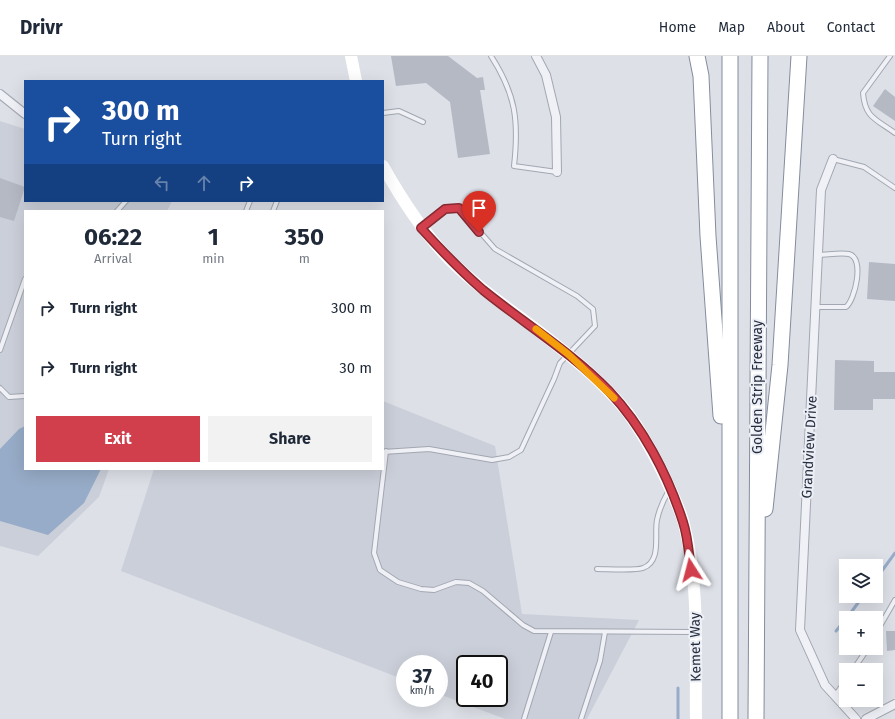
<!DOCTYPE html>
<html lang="en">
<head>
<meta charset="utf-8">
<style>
  :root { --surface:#fff; --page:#f2f2f3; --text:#1f2937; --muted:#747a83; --line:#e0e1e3; --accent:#d03f4b }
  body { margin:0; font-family:"Fira Sans",sans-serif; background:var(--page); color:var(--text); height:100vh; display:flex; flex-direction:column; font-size:15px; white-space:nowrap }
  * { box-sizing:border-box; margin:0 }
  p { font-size:13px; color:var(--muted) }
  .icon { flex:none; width:22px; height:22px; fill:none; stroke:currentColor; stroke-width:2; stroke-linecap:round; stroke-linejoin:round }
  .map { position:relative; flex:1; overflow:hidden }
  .drawer { position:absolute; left:24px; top:154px; width:360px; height:260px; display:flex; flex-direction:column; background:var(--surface); border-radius:0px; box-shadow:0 4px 16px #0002 }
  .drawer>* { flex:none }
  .guide { position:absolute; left:24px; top:24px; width:360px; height:122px; border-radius:0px; box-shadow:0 4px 16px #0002; background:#1a4fa0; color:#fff; overflow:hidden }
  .tools { position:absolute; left:839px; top:503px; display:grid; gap:8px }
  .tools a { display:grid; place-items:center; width:44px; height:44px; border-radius:0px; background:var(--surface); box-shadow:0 4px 16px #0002; font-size:20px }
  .speed { position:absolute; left:396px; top:599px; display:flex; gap:8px; font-size:20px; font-weight:700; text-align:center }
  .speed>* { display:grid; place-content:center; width:52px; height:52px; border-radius:50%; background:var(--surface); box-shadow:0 4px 16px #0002; line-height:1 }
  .speed small { font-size:10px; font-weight:400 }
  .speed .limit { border:2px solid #111; border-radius:6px; background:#fff; color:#111 }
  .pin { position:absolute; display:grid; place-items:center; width:34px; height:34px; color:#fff; margin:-41px -17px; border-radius:50% 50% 50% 0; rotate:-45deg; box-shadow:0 0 4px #0007 }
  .pin .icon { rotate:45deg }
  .me { position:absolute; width:44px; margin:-22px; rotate:351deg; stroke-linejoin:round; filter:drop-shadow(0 0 3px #0008) }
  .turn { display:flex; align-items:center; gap:14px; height:84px; padding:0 12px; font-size:18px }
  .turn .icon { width:52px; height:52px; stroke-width:2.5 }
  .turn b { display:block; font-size:28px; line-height:34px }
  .lanes { display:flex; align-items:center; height:38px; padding:0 12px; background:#0003; justify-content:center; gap:20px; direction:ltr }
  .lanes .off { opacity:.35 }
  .eta { display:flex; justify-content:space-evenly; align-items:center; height:68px; text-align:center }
  .eta b { font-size:24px; font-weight:700; line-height:28px }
  .cta { display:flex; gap:8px; margin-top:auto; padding:8px 12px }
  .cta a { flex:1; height:46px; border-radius:0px; background:var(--accent); color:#fff; font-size:16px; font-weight:700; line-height:46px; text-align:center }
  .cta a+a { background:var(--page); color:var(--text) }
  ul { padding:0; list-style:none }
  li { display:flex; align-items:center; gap:12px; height:60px; padding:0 12px }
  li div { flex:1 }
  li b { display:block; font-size:15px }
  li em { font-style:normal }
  header { display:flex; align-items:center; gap:24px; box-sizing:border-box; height:56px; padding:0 20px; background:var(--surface); border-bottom:1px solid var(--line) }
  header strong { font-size:19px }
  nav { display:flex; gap:22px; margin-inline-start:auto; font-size:14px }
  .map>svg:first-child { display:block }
</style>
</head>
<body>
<header>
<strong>Drivr</strong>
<nav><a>Home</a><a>Map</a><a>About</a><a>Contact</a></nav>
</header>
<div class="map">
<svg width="895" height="663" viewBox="0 0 895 663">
  <rect width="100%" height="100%" fill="#dde0e7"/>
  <g fill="#cbcfd9" fill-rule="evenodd">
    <path d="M0,65L25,73V145H172L167,155H25V413H109L99,441L38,500L0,490Z"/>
    <path d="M383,345L495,390L522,558L639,564L587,663H505L439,638V608H405V624L121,515L154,413H383ZM465,608H499V642H465Z"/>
  </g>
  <path fill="#97acc8" d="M25,370V413H101L84,447L48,479L0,465V393L19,373Z"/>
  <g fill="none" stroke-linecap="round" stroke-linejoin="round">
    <g stroke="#97acc8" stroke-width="3">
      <path d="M876,523L895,497"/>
      <path d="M847,562L863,540"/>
      <path d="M836,575L846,563"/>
      <path d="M678,663V632"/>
    </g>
  </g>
  <g fill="#b4b9c4">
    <path d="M391,0H448L477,22L483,21L485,34H480L490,98L458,102L450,46L426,27L396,30Z"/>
    <path d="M885,33L895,41V65L873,50Z"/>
    <path d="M0,122L25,131L14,165L0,161Z"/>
    <path d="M869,206L895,208V245L867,243Z"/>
    <path d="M835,304L874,305V316H895V343H873V354H834Z"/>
    <path d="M886,575H895V594L887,595Z"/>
  </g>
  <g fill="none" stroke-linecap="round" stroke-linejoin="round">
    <g stroke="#a2a7b1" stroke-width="6">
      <g id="lane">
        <path d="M491,0C516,39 519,65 514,110L557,116"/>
        <path d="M890,0L863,37C865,62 876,63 895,77"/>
        <path d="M383,57L399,55L423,66"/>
        <path d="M833,103L864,111L895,132"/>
        <path d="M117,155L126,145"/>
        <path d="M246,155L250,145"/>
        <path d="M273,155L277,145"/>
        <path d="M815,251H846C855,244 865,202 849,198C840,196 827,199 818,199"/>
        <path d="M0,294L25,223"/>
        <path d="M0,332L9,341L25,340"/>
        <path d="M386,395L374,497L380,514L398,526L421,533L434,534L456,526L469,527L483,535L523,569L534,575L694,576"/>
        <path d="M383,396L429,393L492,404L509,401L521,394L554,323L560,307L595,270L593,253L577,240L495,193L459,152L445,153L422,171"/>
        <path d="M597,513C607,513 635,515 643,512C662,505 654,479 657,464C659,454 663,445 668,436"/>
        <path d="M876,577L895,544"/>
        <path d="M853,614L868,592"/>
        <path d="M835,640L846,624"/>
        <path d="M524,663L551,576"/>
        <path d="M581,663L600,605L605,576"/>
      </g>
    </g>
    <g stroke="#a2a7b1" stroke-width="10">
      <g id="street">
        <path d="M536,0L546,19L556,61L557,116"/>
        <path d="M0,38L25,58"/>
        <path d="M833,103L821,134L800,574L825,629L856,663"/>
        <path d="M866,663L895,648"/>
      </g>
    </g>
    <g stroke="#848d9e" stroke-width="17">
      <g id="highway">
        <path d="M697,0L701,20L708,180L721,360"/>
        <path d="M765,453L780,309L799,0"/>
        <path d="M730,663V0"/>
        <path d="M756,663L760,0"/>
      </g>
    </g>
    <use href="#lane" stroke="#f0f1f6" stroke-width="4"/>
    <use href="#street" stroke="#f0f1f6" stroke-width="8"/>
    <g stroke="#fff" stroke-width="12">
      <path d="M351,0L356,25"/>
      <path d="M383,110C402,144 422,175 449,203C477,231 510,253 541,277C572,301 603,326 628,357C641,375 652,395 662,415C670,432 679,450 684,468C700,531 695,599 696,663"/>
    </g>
    <use href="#highway" stroke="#fff" stroke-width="15"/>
  </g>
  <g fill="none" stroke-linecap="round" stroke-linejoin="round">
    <g stroke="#872931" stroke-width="10">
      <path id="route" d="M479,176L459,152L445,153L421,172C441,194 461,215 483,234C525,268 571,296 609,335C643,371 668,419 683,466C688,481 689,499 691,514"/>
    </g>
    <use href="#route" stroke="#d03f4b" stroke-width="7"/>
    <path stroke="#f59e0b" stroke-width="7" d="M536,273L568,298L614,342"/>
  </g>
  <g text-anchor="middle" stroke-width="4" stroke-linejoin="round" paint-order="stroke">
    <g font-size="14" fill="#262d3e" stroke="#eceff5">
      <text transform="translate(757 331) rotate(-90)" y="5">Golden Strip Freeway</text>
      <text transform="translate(809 391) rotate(-87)" y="5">Grandview Drive</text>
      <text transform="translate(695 591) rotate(-91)" y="5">Kemet Way</text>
    </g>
  </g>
</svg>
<div class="tools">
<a><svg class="icon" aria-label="layers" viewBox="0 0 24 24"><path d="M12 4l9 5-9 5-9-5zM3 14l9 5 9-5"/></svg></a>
<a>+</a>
<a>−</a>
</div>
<div class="speed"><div>37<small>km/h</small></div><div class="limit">40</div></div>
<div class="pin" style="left:479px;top:176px;background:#d93025"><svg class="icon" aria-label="arrive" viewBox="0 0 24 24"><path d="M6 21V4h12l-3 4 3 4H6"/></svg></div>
<svg class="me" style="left:691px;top:514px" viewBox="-20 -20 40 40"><path d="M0-17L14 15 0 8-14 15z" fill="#d03f4b" stroke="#fff" stroke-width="4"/></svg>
<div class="guide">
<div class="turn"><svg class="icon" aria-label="right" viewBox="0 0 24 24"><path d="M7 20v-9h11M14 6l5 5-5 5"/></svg><div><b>300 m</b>Turn right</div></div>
<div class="lanes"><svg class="icon off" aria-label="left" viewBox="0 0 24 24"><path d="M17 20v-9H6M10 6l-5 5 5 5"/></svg><svg class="icon off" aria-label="ahead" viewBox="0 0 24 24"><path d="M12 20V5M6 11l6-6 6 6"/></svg><svg class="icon" aria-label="right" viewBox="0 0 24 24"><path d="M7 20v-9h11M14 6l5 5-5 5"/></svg></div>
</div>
<section class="drawer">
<div class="eta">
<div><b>06:22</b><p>Arrival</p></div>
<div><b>1</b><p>min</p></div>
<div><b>350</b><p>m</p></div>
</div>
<ul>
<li><svg class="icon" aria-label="right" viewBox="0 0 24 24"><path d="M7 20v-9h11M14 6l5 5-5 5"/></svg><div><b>Turn right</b></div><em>300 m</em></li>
<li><svg class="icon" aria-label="right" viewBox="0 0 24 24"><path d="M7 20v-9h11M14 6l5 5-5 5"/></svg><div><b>Turn right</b></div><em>30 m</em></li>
</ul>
<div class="cta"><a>Exit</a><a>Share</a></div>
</section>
</div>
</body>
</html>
